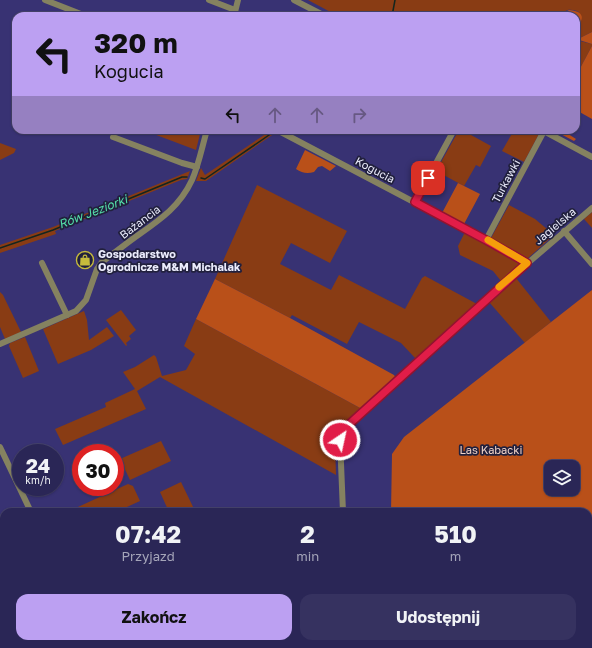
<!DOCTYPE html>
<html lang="pl">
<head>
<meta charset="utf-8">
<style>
  :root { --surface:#2a2656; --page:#363260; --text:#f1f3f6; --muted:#a5a5b9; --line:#46436c; --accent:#bca0f2 }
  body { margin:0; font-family:"Golos Text",sans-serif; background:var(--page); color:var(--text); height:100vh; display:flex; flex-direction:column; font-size:15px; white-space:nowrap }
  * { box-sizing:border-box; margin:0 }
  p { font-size:13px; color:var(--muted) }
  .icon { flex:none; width:22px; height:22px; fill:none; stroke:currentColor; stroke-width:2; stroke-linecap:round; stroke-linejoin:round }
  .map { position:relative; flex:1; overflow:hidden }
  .details { position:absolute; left:0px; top:508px; width:592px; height:140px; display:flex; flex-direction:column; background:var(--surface); border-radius:12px 12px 0 0; box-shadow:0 1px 3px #0004,0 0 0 1px var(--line) }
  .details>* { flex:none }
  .guide { position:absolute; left:12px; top:12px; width:568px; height:122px; border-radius:12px; box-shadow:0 1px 3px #0004,0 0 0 1px var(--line); background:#bca0f2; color:#111; overflow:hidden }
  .fabs { position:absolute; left:544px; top:460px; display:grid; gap:8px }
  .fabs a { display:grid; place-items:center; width:36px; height:36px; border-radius:8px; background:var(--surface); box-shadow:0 1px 3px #0004,0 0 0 1px var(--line); font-size:20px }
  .speed { position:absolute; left:12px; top:444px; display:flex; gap:8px; font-size:20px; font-weight:700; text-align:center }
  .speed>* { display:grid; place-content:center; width:52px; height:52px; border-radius:50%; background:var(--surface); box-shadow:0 1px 3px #0004,0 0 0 1px var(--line); line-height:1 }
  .speed small { font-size:10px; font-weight:400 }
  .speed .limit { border:6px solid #d22; background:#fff; color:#111 }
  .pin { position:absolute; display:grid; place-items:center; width:34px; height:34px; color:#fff; margin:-17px; border-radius:8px; box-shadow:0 2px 6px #0006 }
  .me { position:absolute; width:44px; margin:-22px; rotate:34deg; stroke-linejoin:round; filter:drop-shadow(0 0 3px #0008) }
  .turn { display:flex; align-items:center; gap:14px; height:84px; padding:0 16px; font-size:18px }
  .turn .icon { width:52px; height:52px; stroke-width:2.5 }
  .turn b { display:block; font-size:28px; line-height:34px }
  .lanes { display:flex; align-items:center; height:38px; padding:0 16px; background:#0003; justify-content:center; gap:20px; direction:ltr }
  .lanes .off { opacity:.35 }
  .eta { display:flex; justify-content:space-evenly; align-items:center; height:68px; text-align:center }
  .eta b { font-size:24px; font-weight:700; line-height:28px }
  .primary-button { display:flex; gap:8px; margin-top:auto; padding:8px 16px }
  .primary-button a { flex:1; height:46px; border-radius:12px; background:var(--accent); color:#111; font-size:16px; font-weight:700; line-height:46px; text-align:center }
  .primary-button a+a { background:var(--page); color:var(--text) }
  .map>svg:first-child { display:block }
</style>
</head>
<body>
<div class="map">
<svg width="592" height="648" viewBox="0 0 592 648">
  <rect width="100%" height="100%" fill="#383273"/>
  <g fill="#893c14">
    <path d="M308,0H592V32L580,38L576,34V28L579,25V12C572,9 565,8 561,16H536C529,13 526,16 518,13L517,16H338Z"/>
    <path d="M576,40L592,44V46L576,76Z"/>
    <path d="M143,130H201L196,150Z"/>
    <path d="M459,130H462L491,146L480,167L476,165L464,186L436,171Z"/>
    <path d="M514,130H532L539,134L524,162L502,151Z"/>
    <path d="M270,131L275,133L206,181H196L201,168L205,175Z"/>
    <path d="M0,143L16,149L14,153L0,160Z"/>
    <path d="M190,171L187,179L181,180L55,231L56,234L0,253V245L53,227Z"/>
    <path d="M257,185L347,231L330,263L291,243L280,264L331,290L339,275L405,309L422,278L425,276L477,304L416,359L401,343L359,322L347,344L292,315L290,318L215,279Z"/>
    <path d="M509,205L535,219L554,235L527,259L491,238Z"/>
    <path d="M592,212V228L584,219Z"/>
    <path d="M464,234H467L520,263L501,281L493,271L460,255L458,246Z"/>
    <path d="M516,278L551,322L525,343L489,302Z"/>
    <path d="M0,292L3,295L21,332L5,339L0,327Z"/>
    <path d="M121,310L136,330L129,336L131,339L126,343L127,345L126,346L106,320Z"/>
    <path d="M84,311L87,320L89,340L107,327L114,336L91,350L58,364L43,329Z"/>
    <path d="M196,319L362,409C353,416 332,431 335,444L336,475L160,377L137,391L146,409L63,445L55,429L106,407L105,403L135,389L123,372L135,367L154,355L156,357L162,376L186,370L195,354L184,346Z"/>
    <path d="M25,337L39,371L23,378L9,346L10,343Z"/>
    <path d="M161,441L171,461L130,480L120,459Z"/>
    <path d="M181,482L195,511L169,512L160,492Z"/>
    <path d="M128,484L133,486L140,501L116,512H67Z"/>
    <path d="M28,644H79L70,648H30Z"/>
    <path d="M172,644H233L235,648H171L173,647Z"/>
    <path d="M279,644H385L386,648H277L274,646Z"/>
  </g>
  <g fill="#b95019" fill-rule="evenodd">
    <path d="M569,10C583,11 586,18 576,28V16H561L563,13Z"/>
    <path d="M592,32V44L576,39V34L580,38Z"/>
    <path d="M592,46V119L576,110V76Z"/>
    <path d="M553,130H562L576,139L574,141Z"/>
    <path d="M305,150L336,166L330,171L322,166L318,167L314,172C307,174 302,173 296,169Z"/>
    <path d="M458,183L480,194L464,224L442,213Z"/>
    <path d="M215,279L290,318L394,375L396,378L362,409L196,319Z"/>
    <path d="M592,290V648H393V644H588V512H391L392,454L404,437ZM551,467H573V489H551Z"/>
  </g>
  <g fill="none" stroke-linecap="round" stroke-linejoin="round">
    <g stroke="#13261e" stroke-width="1.5">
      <path d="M392,16L395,0"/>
      <path d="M201,178L205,179L272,133"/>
      <path d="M0,248L53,230L182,177H187"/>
    </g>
    <g stroke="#858260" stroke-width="6">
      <path d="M45,0L86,16"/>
      <path d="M209,0L235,10"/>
      <path d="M294,0L325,16"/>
      <path d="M234,16L238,0"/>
      <path d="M277,130L486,240L527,263"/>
      <path d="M542,130L592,157"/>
      <path d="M113,137L182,163L197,167"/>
      <path d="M415,202L454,130"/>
      <path d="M564,231L592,264"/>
      <path d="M486,240L544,131"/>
      <path d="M42,263L67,315"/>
      <path d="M0,344L76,311L86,300L97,269L102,262C113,254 123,246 134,238C158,221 179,208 192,180C199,164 202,147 207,130"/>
      <path d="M0,447L31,512"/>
      <path d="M343,512L340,439L341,435L345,428L500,287L592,208"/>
      <path d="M0,551L4,549"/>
      <path d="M0,590L4,589"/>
      <path d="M94,644L95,648"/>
      <path d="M388,644L389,648"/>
    </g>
  </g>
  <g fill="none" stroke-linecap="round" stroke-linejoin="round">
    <g stroke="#92132f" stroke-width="10">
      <path id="route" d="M340,440L341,435L345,428L527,263L486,240L415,202L428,178"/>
    </g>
    <use href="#route" stroke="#e11d48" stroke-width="7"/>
    <path stroke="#f59e0b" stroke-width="7" d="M488,240L527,263L499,287"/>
  </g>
  <defs>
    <g id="shop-ring" transform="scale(0.9)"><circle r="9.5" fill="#21203d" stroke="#c7bb3c" stroke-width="1.5"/><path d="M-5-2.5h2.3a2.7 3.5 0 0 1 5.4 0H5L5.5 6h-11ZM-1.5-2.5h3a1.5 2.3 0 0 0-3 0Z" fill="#c7bb3c"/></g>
  </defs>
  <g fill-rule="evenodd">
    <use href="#shop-ring" x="85" y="260"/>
  </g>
  <g text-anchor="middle" stroke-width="3.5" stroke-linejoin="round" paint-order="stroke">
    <g font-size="11" fill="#ebecfc" stroke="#21203d">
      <text transform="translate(375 170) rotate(28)" y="4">Kogucia</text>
      <text transform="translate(506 181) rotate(-62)" y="4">Turkawki</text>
      <text transform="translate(140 222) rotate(-37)" y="4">Bażancia</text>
      <text transform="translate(555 226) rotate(-40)" y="4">Jagielska</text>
    </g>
    <g font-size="11" font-weight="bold" fill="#ebecfc" stroke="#21203d" text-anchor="start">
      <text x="98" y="258">Gospodarstwo<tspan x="98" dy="13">Ogrodnicze M&amp;M Michalak</tspan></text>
    </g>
    <g font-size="11" fill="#eed1c5" stroke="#21203d">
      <text x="491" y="454">Las Kabacki</text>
    </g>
    <g font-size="12" font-style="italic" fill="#54e0aa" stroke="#21203d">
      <text transform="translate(93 212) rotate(-21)" y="4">Rów Jeziorki</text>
    </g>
  </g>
</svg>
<div class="fabs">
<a><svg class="icon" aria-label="layers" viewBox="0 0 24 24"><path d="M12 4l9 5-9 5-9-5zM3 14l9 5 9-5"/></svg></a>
</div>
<div class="speed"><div>24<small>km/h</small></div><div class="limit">30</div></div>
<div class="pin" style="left:428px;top:178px;background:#d93025"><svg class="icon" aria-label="arrive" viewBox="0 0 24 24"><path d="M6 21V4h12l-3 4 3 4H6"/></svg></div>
<svg class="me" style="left:340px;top:440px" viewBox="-20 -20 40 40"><circle r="17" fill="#e11d48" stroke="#fff" stroke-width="3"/><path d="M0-11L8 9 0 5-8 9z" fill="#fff"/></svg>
<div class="guide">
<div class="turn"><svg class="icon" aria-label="left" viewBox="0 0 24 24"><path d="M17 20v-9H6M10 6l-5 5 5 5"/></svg><div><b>320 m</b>Kogucia</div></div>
<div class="lanes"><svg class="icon" aria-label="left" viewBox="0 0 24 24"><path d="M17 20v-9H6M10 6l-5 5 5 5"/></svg><svg class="icon off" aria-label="ahead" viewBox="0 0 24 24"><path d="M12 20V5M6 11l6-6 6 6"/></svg><svg class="icon off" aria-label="ahead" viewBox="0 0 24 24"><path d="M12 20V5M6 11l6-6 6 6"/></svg><svg class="icon off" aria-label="right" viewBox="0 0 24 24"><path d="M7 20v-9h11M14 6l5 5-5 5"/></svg></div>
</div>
<section class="details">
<div class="eta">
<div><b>07:42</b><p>Przyjazd</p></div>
<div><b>2</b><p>min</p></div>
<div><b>510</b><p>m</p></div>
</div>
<div class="primary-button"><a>Zakończ</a><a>Udostępnij</a></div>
</section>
</div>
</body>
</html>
